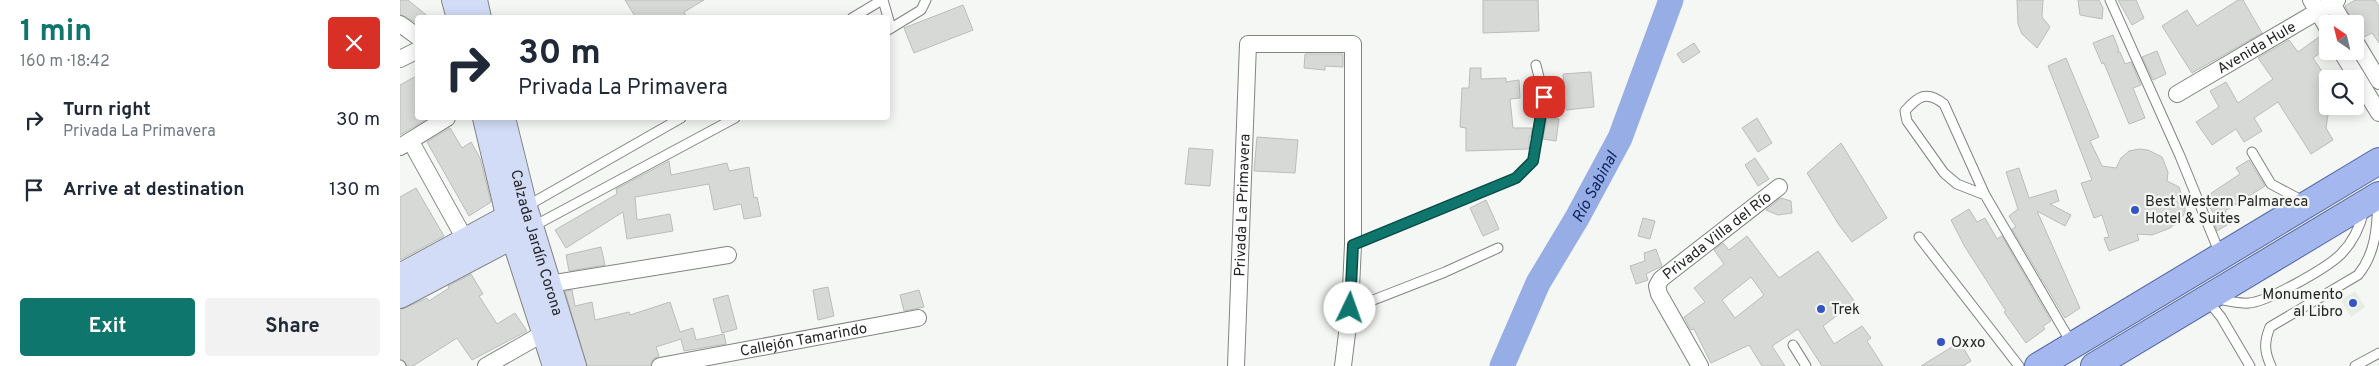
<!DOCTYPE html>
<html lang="en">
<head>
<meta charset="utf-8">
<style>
  :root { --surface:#fff; --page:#f2f2f3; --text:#1f2937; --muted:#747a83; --accent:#0f766e }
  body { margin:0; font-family:Overpass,sans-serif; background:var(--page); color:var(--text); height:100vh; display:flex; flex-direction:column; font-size:19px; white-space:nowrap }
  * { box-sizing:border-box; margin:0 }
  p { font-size:16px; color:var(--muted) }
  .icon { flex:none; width:28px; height:28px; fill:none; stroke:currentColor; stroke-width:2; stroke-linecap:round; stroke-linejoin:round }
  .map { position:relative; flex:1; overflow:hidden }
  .details { display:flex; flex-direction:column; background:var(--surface); width:400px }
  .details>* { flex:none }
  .banner { position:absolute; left:15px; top:15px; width:475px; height:105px; border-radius:5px; box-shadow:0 2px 12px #0003; background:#fff; color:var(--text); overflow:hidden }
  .needle { width:32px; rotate:325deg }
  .controls { position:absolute; left:1919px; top:15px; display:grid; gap:10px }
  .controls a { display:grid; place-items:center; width:45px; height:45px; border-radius:5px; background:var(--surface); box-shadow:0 2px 12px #0003; font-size:25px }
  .pin { position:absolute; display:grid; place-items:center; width:42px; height:42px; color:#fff; margin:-21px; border-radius:10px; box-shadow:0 2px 8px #0006 }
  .me { position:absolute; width:55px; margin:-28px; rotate:3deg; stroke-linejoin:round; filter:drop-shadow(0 0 4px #0008) }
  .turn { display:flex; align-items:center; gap:18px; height:105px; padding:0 20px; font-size:22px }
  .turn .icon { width:65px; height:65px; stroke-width:2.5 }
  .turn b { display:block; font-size:35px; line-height:42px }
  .round { display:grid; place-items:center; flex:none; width:52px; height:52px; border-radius:5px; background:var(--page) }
  .summary { display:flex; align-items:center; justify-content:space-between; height:85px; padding:0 20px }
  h1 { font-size:30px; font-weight:700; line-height:38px; color:var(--accent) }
  .button { display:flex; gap:10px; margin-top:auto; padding:10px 20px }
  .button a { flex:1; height:58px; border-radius:5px; background:var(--accent); color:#fff; font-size:20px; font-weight:700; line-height:58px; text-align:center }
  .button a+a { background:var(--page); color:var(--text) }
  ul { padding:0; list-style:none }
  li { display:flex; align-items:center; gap:15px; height:70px; padding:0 20px }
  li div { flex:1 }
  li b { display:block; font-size:19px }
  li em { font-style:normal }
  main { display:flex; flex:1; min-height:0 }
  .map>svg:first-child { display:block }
</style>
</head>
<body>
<main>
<section class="details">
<div class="summary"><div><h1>1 min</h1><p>160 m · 18:42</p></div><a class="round" style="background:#d93025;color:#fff"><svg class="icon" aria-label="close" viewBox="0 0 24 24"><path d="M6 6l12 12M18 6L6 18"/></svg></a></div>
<ul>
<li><svg class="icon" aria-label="right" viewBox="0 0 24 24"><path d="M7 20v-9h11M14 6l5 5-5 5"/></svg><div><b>Turn right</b><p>Privada La Primavera</p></div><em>30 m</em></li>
<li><svg class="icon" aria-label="arrive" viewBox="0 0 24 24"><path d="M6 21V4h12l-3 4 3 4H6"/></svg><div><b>Arrive at destination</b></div><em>130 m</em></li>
</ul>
<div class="button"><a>Exit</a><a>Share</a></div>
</section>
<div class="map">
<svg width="1979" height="366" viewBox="0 0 1979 366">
  <rect width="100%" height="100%" fill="#f5f7f4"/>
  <path fill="#e5ede4" d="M1955,291L1965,307L1951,317L1941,300Z"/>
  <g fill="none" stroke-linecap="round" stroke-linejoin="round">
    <path stroke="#96ade5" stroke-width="25" id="s1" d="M1102,366L1138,283L1177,218L1220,138L1271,0"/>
  </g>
  <g fill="#d6d9d6" stroke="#bbbdbb" fill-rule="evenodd">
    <path d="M0,0H8L30,18H18V24L0,14Z"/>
    <path d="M225,0H304L284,12L287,18H236Z"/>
    <path d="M1083,0H1138L1139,31L1083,33Z"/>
    <path d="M1617,0H1643L1642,17L1650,27L1637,48L1622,34L1618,24Z"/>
    <path d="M1678,0H1699L1703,8L1702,19L1680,15Z"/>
    <path d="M1718,0H1736L1744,18L1732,25Z"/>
    <path d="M1838,0H1843L1862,33L1792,73L1762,26L1787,10L1797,26Z"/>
    <path d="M1955,0H1975L1979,6V43L1972,33L1964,37L1955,26L1945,6Z"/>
    <path d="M563,5L573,30L514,53L504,28Z"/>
    <path d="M1713,35L1719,50L1717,52H1720L1725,64L1731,62L1741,85L1733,88L1745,118L1729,124L1704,63L1702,64L1693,43Z"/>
    <path d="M1919,37L1927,48L1913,58L1928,80V106H1943L1928,115L1926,128L1933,140L1911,154L1878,102L1854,118L1862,131L1844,142L1836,129L1812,145L1796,122L1819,107L1810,91L1826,82L1838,103L1873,79L1858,58L1889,40L1898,52Z"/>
    <path d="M1294,43L1300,52L1283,63L1277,54Z"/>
    <path d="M1757,51L1766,74L1753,80L1742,57Z"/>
    <path d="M905,54H943V67L925,66V70L904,68Z"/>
    <path d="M1666,58L1699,137L1690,141L1702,166L1716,168L1721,158L1729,151L1739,149L1748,150L1762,157L1768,172L1767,181L1779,187L1785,205V213L1778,222L1770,228L1752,235L1737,234L1739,240L1709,251L1704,238L1709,237L1702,215L1694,218L1681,183L1692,180L1648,66Z"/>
    <path d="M1070,68H1081V79L1106,78V82L1119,80L1120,98L1110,99L1113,128H1132L1131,137H1129V149L1066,151V128L1060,127L1062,88H1069Z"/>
    <path d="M1191,72L1194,107L1166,110L1163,74Z"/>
    <path d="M18,75V118H29L0,135V85Z"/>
    <path d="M1147,118L1159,119L1156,141L1143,139Z"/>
    <path d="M1357,118L1372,143L1358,152L1342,128Z"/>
    <path d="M50,128L62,148L71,142L80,158L91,202L69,216L27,142Z"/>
    <path d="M857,137L898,140L895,173L854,171Z"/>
    <path d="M1441,143L1487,218L1452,242L1439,225L1407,173Z"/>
    <path d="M789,148L813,150L810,186L785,184Z"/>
    <path d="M1355,158L1369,179L1358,186L1345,165Z"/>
    <path d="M1849,160L1865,186L1825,211L1832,222L1817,231L1813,219L1816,217L1804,198L1840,174L1836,168Z"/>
    <path d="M269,161L271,175L327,163L329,171L349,167L354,198L357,197L361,216L344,219L341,204L314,210L309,184L235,197L237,220L270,214L273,231L227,239L223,212L166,248L155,230L217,194L216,189Z"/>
    <path d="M1619,168L1629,198L1656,190L1659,201L1650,204L1671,215L1665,226L1637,211L1680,308L1665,318L1612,229L1616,227L1609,216L1618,209L1606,172Z"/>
    <path d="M16,188L44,236L0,260V197Z"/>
    <path d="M1381,198L1391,201L1392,213L1378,215L1366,210Z"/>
    <path d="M1086,200L1099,229L1083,236L1070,208Z"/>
    <path d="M1569,209L1577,222L1585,218L1597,239L1602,236L1651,321L1643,326L1645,329L1626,343L1604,312L1606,311L1565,247L1551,220Z"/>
    <path d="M1243,218L1255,221L1250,239L1238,236Z"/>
    <path d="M1347,236L1379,278L1418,251L1455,302L1423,326L1434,344L1462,326L1471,338L1467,341L1483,366H1422L1398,329L1372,346L1385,366H1362L1349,345L1311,363L1294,329L1291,330L1284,317L1305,302L1294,288L1324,264L1314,250L1323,243L1329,250ZM1351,277L1364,295L1335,318L1322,300Z"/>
    <path d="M201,247L205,265L169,271L166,255Z"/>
    <path d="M1256,249L1262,266L1246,274L1248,280L1236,284L1230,266L1245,261L1244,253Z"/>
    <path d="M71,274L83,294L79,296L97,324L115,313L127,331L72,360L57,338L13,366H7L4,361L0,359V310L27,298L29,301L49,288L48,286Z"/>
    <path d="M428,287L434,316L418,320L413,290Z"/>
    <path d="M172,290L175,306L192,302L195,320L229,312L230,315L270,302L280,332L293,328L296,340L324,334L326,344L284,351L281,339L256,347L259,356L253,359L250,366H187L165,291Z"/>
    <path d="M519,290L524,307L504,311L500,295Z"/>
    <path d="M328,295L337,329L322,333L313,299Z"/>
    <path d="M1560,342L1571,361L1563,366H1521Z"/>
  </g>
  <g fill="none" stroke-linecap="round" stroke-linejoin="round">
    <g stroke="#818481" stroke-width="11">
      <g id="lane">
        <path d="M483,0L491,28"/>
        <path d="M1710,0L1780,156L1820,254"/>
        <path d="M452,18L482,0"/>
        <path d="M488,30L521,10L526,0"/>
        <path d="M1852,152L1871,184L1903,201"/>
        <path d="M1585,195L1557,184L1544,173L1507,121L1505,111C1518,96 1527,90 1544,104L1585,195L1672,344"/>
        <path d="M127,206L281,118"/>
        <path d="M132,227L335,118"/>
        <path d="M1519,237L1619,366"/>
        <path d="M953,245L1116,178L1133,161L1144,97L1136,65"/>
        <path d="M1818,299C1828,301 1838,304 1849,303C1867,302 1927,268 1941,254C1953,242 1960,227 1964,210"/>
        <path d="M1808,301L1821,317L1850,366"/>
        <path d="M950,309L1045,272L1098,248"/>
        <path d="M1393,345L1406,366"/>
        <path d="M0,365L1,366"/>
        <path d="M1871,366C1864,351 1864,342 1870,327L1958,275C1976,253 1977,227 1978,200"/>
        <path d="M1955,366L1979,353"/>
      </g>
    </g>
    <g stroke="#818481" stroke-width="18">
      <g id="street">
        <path d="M1911,0L1928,29"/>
        <path d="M1930,0L1944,24"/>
        <path d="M0,24L18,37"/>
        <path d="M1955,41L1979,81"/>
        <path d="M1941,51L1979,113"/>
        <path d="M0,59L18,50"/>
        <path id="s2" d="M1777,94L1937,0"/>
        <path d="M11,142L66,241"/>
        <path d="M0,147L47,118"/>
        <path d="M149,284L328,255"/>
        <path d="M86,366L144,333"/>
        <path id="s3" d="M260,366L518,318"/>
        <path id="s4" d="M836,366L848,44H953V245L950,309L943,366"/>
        <path id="s5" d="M1300,366L1259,294L1257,286L1261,279L1379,187"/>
      </g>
    </g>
    <g stroke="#818481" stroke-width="26">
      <g id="secondary">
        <path d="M54,0L59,18"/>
        <path d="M75,0L79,18"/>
        <path d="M85,118L113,236L155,366"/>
        <path id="s6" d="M103,118L125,207L174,366"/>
        <path d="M0,276L121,210"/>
        <path d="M0,296L127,229"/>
      </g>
    </g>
    <g stroke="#5166a2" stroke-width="28">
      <g id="primary">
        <path d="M1638,366L1979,161"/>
        <path d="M1694,366L1979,195"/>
      </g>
    </g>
    <use href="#lane" stroke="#fff" stroke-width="9"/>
    <use href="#street" stroke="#fff" stroke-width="16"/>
    <use href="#secondary" stroke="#d2dcf7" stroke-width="24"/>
    <use href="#primary" stroke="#a4b8ef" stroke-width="26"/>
  </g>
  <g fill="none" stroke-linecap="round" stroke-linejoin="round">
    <g stroke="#0a4d48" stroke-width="12">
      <path id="route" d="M950,308L953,245L1116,178L1133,161L1144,97"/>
    </g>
    <use href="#route" stroke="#0f766e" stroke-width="9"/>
  </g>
  <g fill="#3455c6" stroke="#f5f7f4" stroke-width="2">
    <circle cx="1735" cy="210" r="5"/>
    <circle cx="1953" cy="303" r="5"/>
    <circle cx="1421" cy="309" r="5"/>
    <circle cx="1541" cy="342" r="5"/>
  </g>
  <g text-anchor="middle" stroke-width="4.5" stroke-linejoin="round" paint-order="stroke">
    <g font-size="15" fill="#252625" stroke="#f5f7f4">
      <text dy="5" stroke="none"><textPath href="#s2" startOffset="92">Avenida Hule</textPath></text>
      <text dy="5" stroke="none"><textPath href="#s4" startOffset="161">Privada La Primavera</textPath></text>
      <text dy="5" stroke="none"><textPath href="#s5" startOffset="170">Privada Villa del Río</textPath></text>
      <text dy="5" stroke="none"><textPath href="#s6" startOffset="129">Calzada Jardín Corona</textPath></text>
      <text dy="5" stroke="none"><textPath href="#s3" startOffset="146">Callejón Tamarindo</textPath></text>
    </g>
    <g font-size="15" fill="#252625" stroke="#f5f7f4" text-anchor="start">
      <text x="1745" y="206">Best Western Palmareca<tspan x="1745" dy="17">Hotel &amp; Suites</tspan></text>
      <text x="1943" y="299" text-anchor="end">Monumento<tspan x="1943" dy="17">al Libro</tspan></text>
      <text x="1431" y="314">Trek</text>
      <text x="1551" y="347">Oxxo</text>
    </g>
    <g font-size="16" font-style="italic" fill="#122463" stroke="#f5f7f4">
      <text dy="6" stroke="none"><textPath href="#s1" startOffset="202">Río Sabinal</textPath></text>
    </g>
  </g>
</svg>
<div class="controls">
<a><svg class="needle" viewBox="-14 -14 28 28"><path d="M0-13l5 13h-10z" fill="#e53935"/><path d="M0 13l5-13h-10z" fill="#747a83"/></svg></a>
<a><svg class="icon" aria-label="search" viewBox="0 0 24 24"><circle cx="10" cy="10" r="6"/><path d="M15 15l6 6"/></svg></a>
</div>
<div class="pin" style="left:1144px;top:97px;background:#d93025"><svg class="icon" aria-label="arrive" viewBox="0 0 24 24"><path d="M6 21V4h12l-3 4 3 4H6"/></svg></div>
<svg class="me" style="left:950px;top:308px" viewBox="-20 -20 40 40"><circle r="19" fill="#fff"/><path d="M0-13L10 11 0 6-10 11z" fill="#0f766e"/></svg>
<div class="banner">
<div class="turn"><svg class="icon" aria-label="right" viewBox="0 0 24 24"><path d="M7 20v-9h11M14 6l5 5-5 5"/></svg><div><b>30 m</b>Privada La Primavera</div></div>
</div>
</div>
</main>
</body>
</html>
